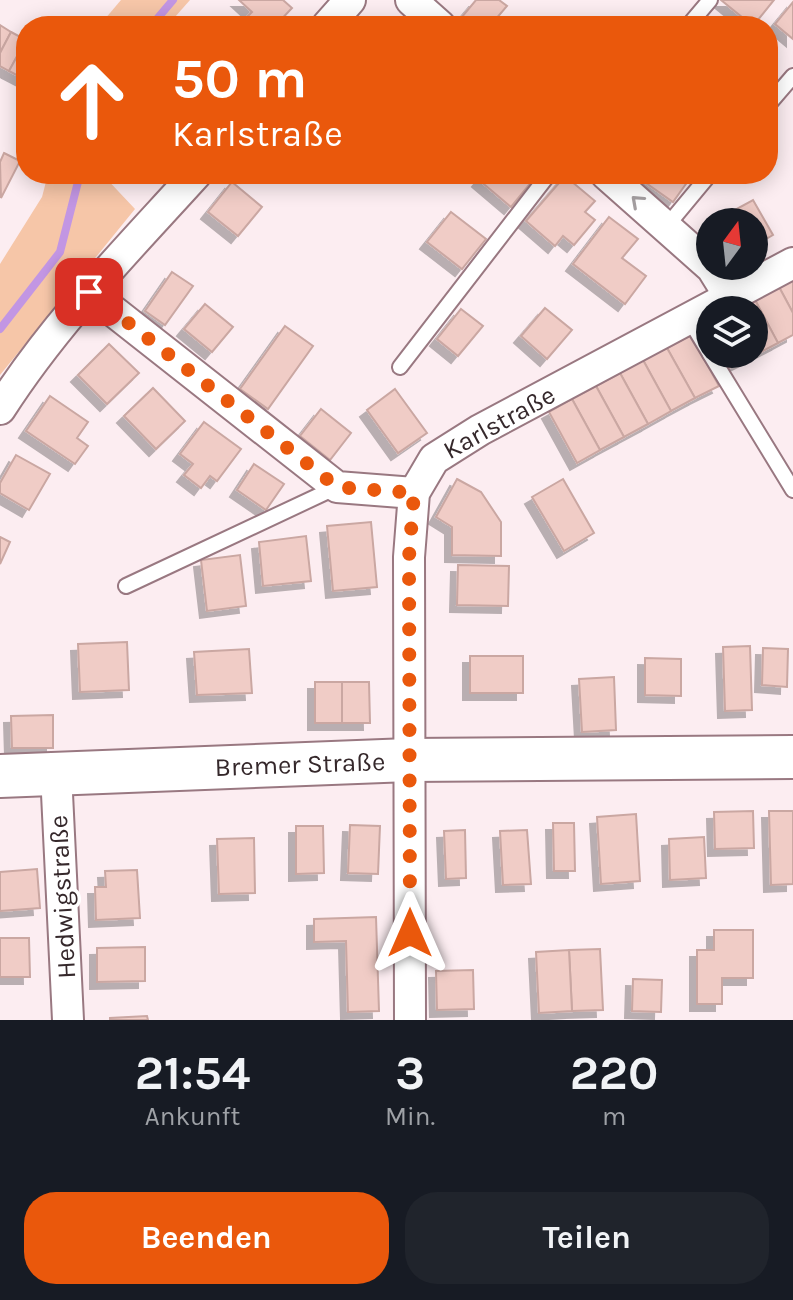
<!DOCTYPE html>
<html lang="de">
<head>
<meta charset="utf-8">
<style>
  :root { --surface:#171b24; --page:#20242c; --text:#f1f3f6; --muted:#9ea1a6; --accent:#ea580c }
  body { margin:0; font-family:Karla,sans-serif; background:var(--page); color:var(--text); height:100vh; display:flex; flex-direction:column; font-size:30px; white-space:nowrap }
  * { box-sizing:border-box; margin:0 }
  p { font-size:26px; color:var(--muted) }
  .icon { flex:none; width:44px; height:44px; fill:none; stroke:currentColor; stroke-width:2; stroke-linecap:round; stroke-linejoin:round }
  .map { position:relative; height:1020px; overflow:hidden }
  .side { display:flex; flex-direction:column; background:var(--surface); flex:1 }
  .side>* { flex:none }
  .top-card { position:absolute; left:16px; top:16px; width:762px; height:168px; border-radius:32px; box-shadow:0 4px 20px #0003; background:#ea580c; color:#fff; overflow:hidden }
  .needle { width:52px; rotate:15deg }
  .tools { position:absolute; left:696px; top:208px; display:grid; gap:16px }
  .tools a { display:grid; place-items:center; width:72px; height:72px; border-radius:50%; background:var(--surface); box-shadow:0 4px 20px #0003; font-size:40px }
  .pin { position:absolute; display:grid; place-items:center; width:68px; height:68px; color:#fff; margin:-34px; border-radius:16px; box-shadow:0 4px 12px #0006 }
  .me { position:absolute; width:88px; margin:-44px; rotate:0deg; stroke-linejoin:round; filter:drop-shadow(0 0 6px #0008) }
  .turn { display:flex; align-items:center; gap:28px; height:168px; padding:0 24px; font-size:36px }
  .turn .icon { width:104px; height:104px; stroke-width:2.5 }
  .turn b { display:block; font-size:56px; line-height:68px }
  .eta { display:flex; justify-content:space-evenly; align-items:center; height:136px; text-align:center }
  .eta b { font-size:48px; font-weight:700; line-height:56px }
  .button { display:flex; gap:16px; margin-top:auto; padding:16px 24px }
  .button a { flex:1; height:92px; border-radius:32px; background:var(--accent); color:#fff; font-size:32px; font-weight:700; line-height:92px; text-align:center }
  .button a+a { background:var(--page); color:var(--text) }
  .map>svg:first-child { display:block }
</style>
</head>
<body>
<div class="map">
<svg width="793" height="1020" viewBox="0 0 793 1020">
  <defs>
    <filter id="shadow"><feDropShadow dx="-7" dy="7" stdDeviation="0" flood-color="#0004"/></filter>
  </defs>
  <rect width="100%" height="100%" fill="#fcedf1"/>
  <g fill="#f6c6a8">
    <path d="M121,0H190L167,26H99Z"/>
    <path d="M48,174H102L135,209L0,375V264L42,197Z"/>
  </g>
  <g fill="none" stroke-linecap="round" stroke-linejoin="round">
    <g stroke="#c296e3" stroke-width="8">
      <path d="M151,26L173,0"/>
      <path d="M0,329L60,252L80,174"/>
    </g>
  </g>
  <g fill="#f0ccc6" stroke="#caa7a2" stroke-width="2" filter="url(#shadow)">
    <path d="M239,0H283L292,8L275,26H244L241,23L252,12Z"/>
    <path d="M476,0H499L507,6L490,26H471L461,18Z"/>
    <path d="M721,0H774L753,26Z"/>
    <path d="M793,2V39L775,24Z"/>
    <path d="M0,25L11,32L0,53Z"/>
    <path d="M11,32L26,40L9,71L0,66V53Z"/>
    <path d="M26,40V75L24,79L9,71Z"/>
    <path d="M4,153L20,161L1,198L0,162Z"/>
    <path d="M484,174H538L511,207L479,180Z"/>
    <path d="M653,174H693L673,202L646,183Z"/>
    <path d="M565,176L595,201L585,212L595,220L574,245L563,236L555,246L526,221Z"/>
    <path d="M232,182L262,207L238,236L208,212Z"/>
    <path d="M753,200L773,235L754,246V222H725L722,217Z"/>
    <path d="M451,212L486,239L462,269L427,242Z"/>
    <path d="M609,217L638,239L622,258L646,276L625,304L573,264Z"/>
    <path d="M172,272L193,286L165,325L145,311Z"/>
    <path d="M793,277V313L778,285Z"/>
    <path d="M778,285L793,313V335L778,343L754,298Z"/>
    <path d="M754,298L778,343L753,356L754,310H731Z"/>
    <path d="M205,304L233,327L212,352L184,329Z"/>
    <path d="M545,308L572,330L547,359L521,336Z"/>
    <path d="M461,309L483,326L458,356L437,339Z"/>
    <path d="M285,326L313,346L268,409L240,389Z"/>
    <path d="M691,335L719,386L695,398L667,348Z"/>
    <path d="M109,344L139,373L107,404L78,375Z"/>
    <path d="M667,348L695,398L671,411L643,360Z"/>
    <path d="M722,354H753V356L729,368Z"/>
    <path d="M643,360L671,411L648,424L620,373Z"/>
    <path d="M620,373L648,424L624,437L596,386Z"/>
    <path d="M596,386L624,437L600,450L572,399Z"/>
    <path d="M153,388L185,421L156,449L124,416Z"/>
    <path d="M395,389L427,433L398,453L367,410Z"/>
    <path d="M50,396L88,422L77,438L88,446L75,464L26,431Z"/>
    <path d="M572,399L600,450L577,463L549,412Z"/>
    <path d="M321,409L351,433L330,460L300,436Z"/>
    <path d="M204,422L241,449L217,481L210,476L201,488L184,475L193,464L180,454Z"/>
    <path d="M16,455L50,474L29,510L0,493V483Z"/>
    <path d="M254,464L284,484L266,510L237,490Z"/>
    <path d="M457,479L481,492L501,522V556L452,555V527L436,517Z"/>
    <path d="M563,479L594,533L564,551L532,497Z"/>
    <path d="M371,522L377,587L333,591L327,526Z"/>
    <path d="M306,536L311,581L263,586L259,542Z"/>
    <path d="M0,537L10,542L0,564Z"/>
    <path d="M240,555L246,606L207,611L201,560Z"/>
    <path d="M458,565L509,566L508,606L457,605Z"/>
    <path d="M127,642L129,690L80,692L78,644Z"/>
    <path d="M750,646L752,710L725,711L723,647Z"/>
    <path d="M763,648L788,649L787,687L762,685Z"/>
    <path d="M249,649L252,693L197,695L194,652Z"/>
    <rect x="470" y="656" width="53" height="37"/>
    <path d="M645,658L681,659V696L645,695Z"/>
    <path d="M614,677L616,730L582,732L579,679Z"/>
    <rect x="315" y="682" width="27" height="41"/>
    <path d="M342,682H369L370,723H342Z"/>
    <path d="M53,715V748H12L11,716Z"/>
    <path d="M753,811L754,848L715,849L714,812Z"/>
    <path d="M769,811H793V884L771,885Z"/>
    <path d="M636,814L640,881L601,884L597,817Z"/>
    <path d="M553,823H574L575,871H554Z"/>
    <path d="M350,825L380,826L378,874L348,873Z"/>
    <path d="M296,826H323L324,873L296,874Z"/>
    <path d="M465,830L466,878L446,879L444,831Z"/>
    <path d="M527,830L531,884L503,885L500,831Z"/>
    <path d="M704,837L706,878L670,880L669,839Z"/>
    <path d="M254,838L255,893L219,894L217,839Z"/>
    <path d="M37,869L40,908L0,911V872Z"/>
    <path d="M137,870L140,918L96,920L95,887H106L105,871Z"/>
    <path d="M376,917L379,1011L348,1012L346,941L314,942V919Z"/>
    <path d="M714,930H753V978H722V1004H697V950H714Z"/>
    <path d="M0,938H29L30,977H0Z"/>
    <path d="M145,947V981L97,982V948Z"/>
    <path d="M600,949L603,1010L572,1011L569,950Z"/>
    <path d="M569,950L572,1011L539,1013L536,952Z"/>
    <path d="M473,970L474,1009L437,1010L436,971Z"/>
    <path d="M633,979L662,980L661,1012L632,1011Z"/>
    <path d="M147,1016L148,1020H110V1018Z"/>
  </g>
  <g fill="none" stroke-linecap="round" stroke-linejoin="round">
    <g stroke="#997881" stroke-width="18">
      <g id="lane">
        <path d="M688,26L710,0"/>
        <path d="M768,105L793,76"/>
        <path d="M666,227L710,174"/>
        <path d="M689,319L710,354"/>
        <path d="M710,354L793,490"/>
        <path d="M400,367L549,174"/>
        <path d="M126,586L337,487"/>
      </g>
    </g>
    <g stroke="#997881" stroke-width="34">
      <g id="street">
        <path d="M411,0L440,26"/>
        <path d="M327,26L350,0"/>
        <path d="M606,174L712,268L730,297"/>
        <path d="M89,292L337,487L414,493"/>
        <path d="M0,409C55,323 127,250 196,174"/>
        <path d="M56,773L68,1020"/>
        <path d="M410,1020L409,557L414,493L434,459L480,430L793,263"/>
      </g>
    </g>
    <g stroke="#997881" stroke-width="46">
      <path id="secondary" d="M0,776L409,760L793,757"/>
    </g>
    <use href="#lane" stroke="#fff" stroke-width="14"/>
    <use href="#street" stroke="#fff" stroke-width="30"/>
    <use href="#secondary" stroke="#fff" stroke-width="42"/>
  </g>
  <defs><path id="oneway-chevron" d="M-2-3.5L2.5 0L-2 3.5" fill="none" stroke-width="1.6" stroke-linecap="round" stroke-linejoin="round" transform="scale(2)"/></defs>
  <use stroke="#a49ea0" href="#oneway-chevron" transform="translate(637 201) rotate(-138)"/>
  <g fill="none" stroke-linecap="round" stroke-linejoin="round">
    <path stroke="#ea580c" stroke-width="14" stroke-dasharray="0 25.2" d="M89,292L337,487L414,493L409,557L410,933"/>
  </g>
  <g text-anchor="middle" stroke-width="7" stroke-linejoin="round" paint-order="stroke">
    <g font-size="26" fill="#35282b" stroke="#fff">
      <text transform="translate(499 422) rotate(-29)" y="9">Karlstraße</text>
      <text transform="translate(300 764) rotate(-2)" y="9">Bremer Straße</text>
      <text transform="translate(62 897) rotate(-93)" y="9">Hedwigstraße</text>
    </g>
  </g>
</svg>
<div class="tools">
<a><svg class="needle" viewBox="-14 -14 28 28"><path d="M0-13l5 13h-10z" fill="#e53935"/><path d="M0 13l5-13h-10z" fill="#9ea1a6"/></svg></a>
<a><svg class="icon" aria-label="layers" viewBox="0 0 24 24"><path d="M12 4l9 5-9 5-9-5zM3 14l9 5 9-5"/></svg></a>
</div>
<div class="pin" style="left:89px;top:292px;background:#d93025"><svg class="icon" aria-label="arrive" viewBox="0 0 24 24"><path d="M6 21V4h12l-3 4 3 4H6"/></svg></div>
<svg class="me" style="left:410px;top:933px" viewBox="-20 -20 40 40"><path d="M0-17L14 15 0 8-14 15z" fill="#ea580c" stroke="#fff" stroke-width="4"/></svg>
<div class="top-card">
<div class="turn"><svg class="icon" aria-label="ahead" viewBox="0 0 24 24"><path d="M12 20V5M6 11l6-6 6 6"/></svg><div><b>50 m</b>Karlstraße</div></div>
</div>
</div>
<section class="side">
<div class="eta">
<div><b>21:54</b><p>Ankunft</p></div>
<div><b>3</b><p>Min.</p></div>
<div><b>220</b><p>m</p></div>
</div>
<div class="button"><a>Beenden</a><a>Teilen</a></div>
</section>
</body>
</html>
